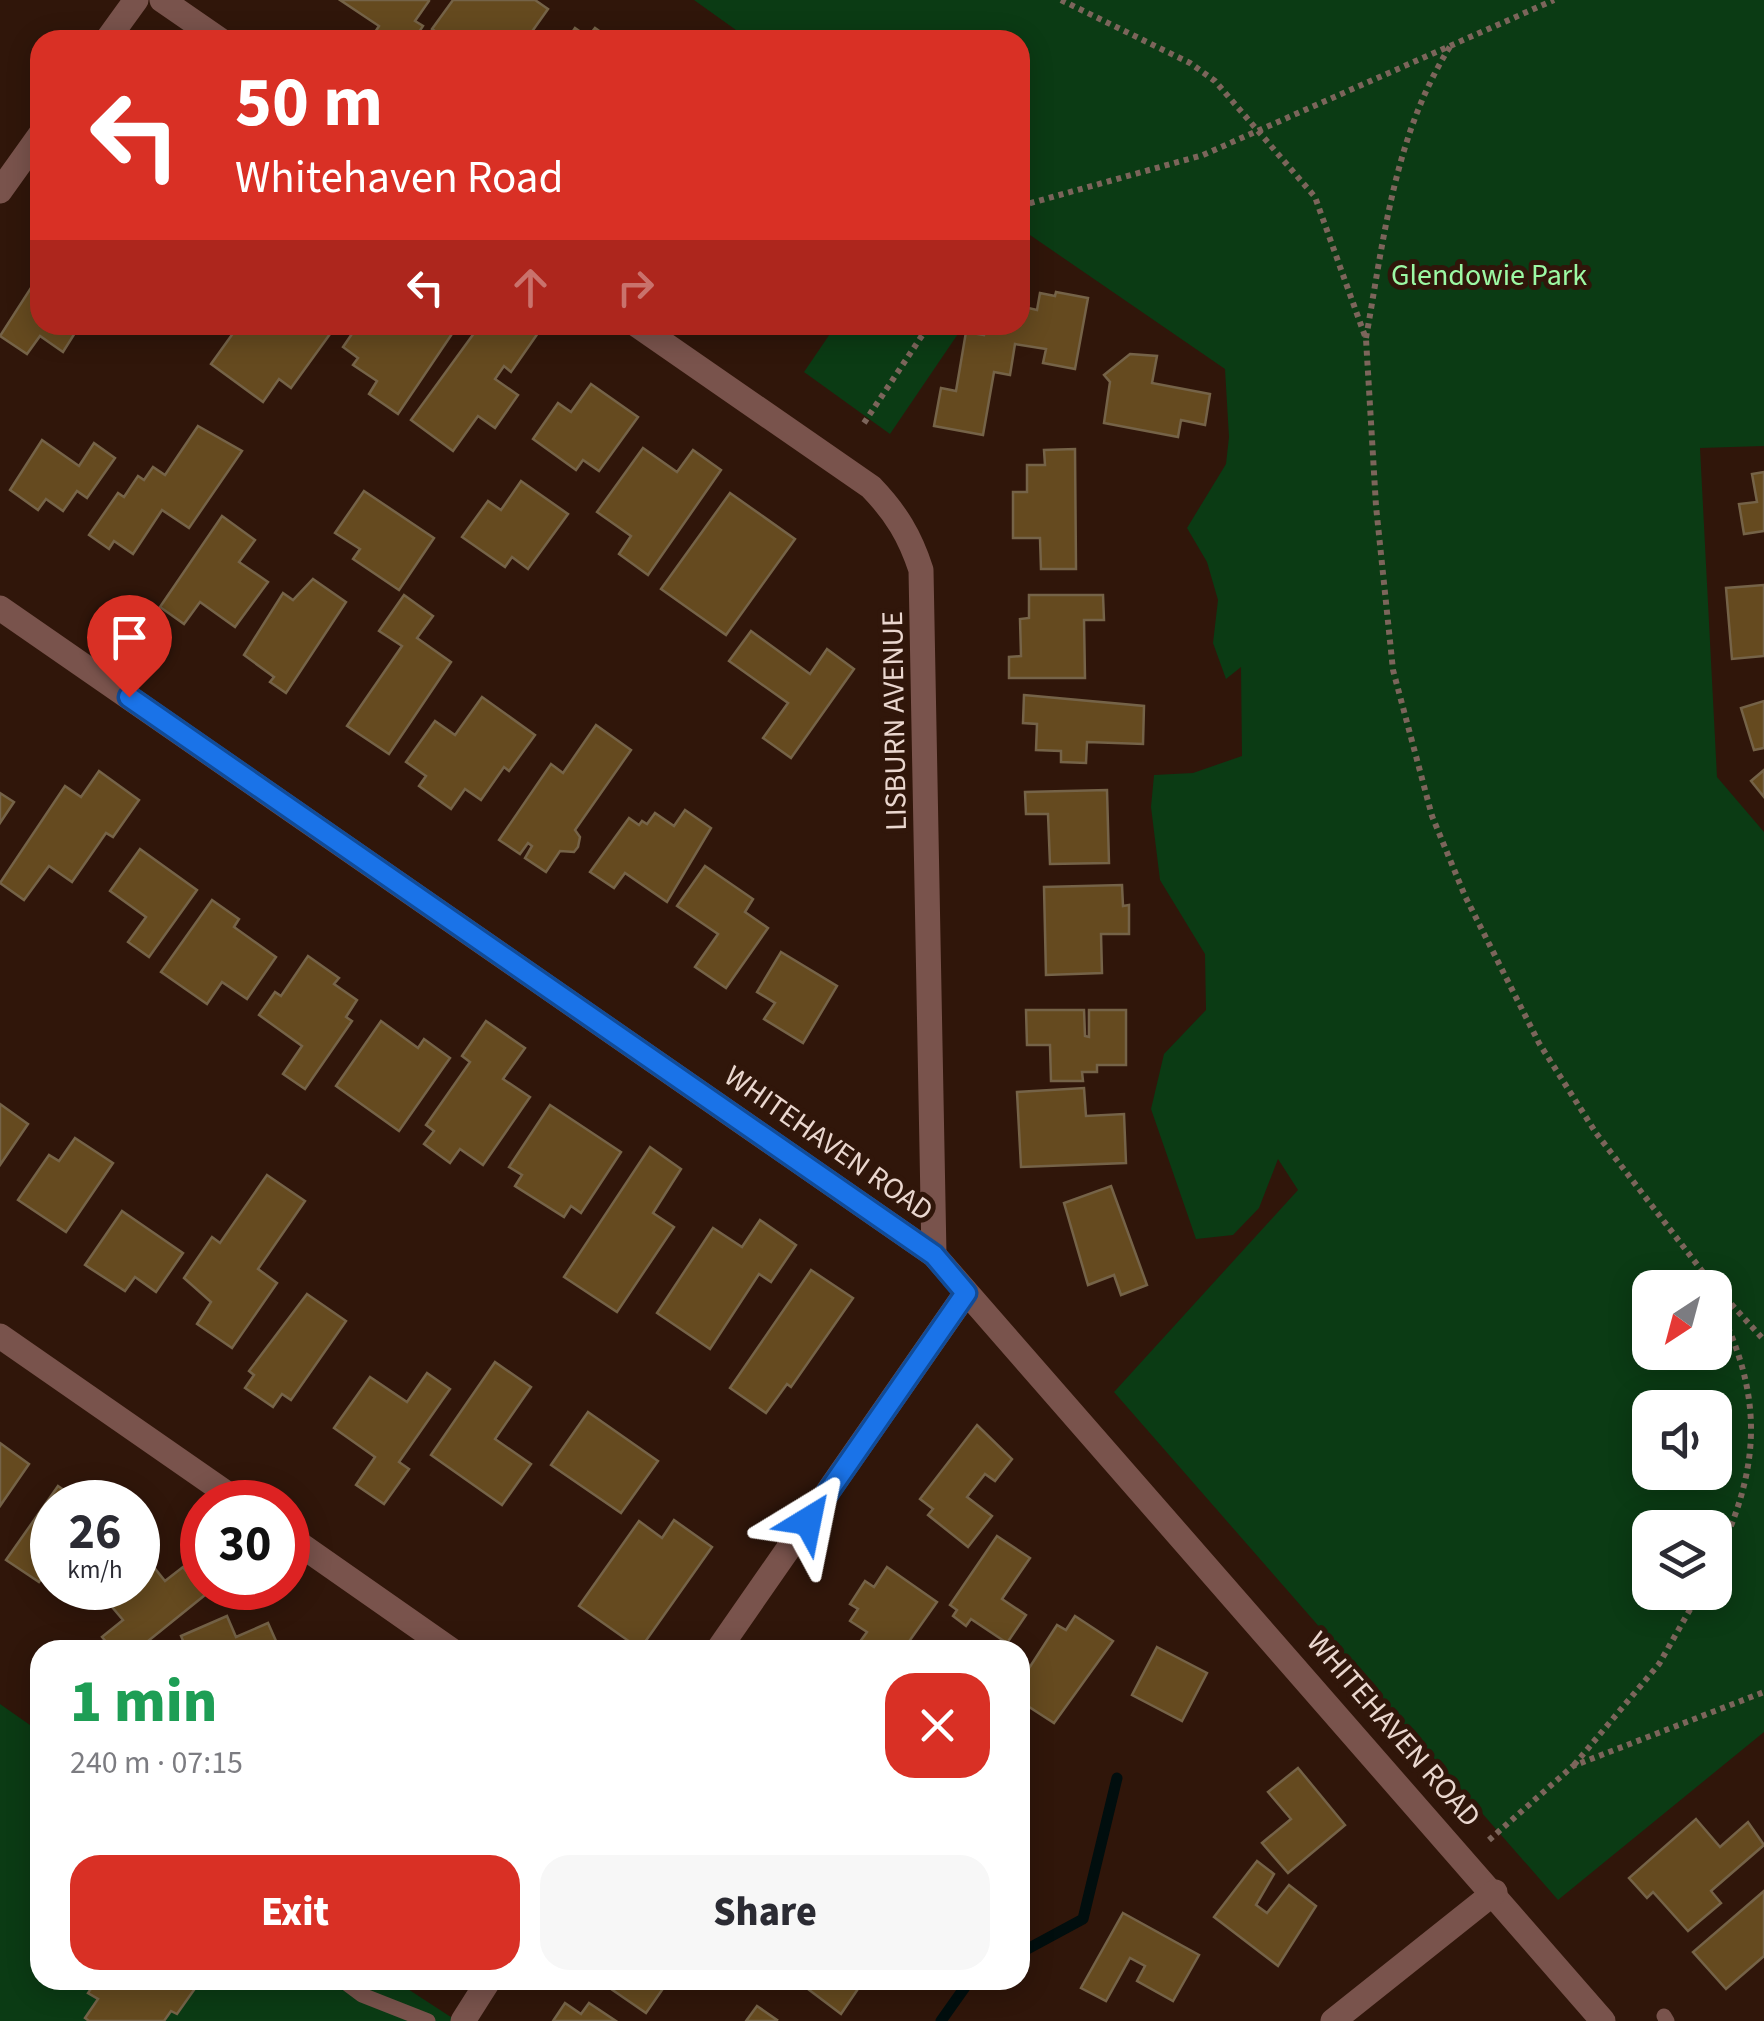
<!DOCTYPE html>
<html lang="en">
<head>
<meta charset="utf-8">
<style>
  :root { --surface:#fff; --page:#f7f7f7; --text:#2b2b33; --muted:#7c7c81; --accent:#d93025 }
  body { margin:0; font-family:"Source Sans 3",sans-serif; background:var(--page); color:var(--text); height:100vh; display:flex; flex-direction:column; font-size:38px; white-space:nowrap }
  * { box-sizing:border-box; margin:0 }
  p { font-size:32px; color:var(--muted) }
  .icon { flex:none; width:55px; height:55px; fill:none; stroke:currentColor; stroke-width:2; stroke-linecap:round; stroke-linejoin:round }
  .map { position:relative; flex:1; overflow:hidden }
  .details { position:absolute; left:30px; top:1640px; width:1000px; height:350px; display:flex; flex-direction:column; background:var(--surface); border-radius:30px; box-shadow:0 5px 25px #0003 }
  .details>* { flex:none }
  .hud { position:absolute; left:30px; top:30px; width:1000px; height:305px; border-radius:30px; box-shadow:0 5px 25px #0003; background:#d93025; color:#fff; overflow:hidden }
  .needle { width:65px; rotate:216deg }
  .fabs { position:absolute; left:1632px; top:1270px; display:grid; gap:20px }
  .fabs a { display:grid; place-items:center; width:100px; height:100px; border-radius:20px; background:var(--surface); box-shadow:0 5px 25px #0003; font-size:50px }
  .speed { position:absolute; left:30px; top:1480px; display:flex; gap:20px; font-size:50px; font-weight:700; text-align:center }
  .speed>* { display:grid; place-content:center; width:130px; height:130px; border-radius:50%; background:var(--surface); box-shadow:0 5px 25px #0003; line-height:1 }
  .speed small { font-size:25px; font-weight:400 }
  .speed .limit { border:15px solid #d22; background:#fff; color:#111 }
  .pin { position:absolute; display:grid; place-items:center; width:85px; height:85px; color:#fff; margin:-102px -42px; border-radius:50% 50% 50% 0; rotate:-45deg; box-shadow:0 0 10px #0007 }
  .pin .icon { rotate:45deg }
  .me { position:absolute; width:110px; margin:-55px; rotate:35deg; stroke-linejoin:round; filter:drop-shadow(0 0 8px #0008) }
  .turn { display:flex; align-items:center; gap:35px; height:210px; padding:0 40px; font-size:45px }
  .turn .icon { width:130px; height:130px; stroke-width:2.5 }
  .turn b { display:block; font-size:70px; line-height:85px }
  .lanes { display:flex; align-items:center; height:95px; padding:0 40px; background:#0003; justify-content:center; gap:50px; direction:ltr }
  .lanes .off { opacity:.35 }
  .round { display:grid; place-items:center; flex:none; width:105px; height:105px; border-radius:30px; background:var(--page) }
  .overview { display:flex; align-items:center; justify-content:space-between; height:170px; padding:0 40px }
  h1 { font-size:60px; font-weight:800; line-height:75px; color:#1e9e55 }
  .cta { display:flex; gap:20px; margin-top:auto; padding:20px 40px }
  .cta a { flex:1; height:115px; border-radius:30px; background:var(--accent); color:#fff; font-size:40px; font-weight:800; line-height:115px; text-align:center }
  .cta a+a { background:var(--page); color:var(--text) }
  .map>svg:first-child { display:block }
</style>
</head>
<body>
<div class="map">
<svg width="1764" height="2021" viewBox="0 0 1764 2021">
  <rect width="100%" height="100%" fill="#30160a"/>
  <g fill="#0b3b14" fill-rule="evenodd">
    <path d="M694,0H1764V446L1700,448L1717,777L1764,832V1732L1558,1900L1114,1392L1298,1190L1278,1159L1259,1208L1233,1235L1196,1239L1151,1109L1164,1054L1206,1010L1205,954L1160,880L1151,807L1154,775L1193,773L1242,756L1241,667L1226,679L1213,643L1218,600L1207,562L1187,528L1226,464L1229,437L1225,369L1027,233L1020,243V40H750ZM1650,1288H1715V1352H1650ZM1650,1408H1715V1472H1650ZM1650,1528H1715V1592H1650Z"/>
    <path d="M836,325H964L890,434L804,372Z"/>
    <path d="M0,1704L40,1732V1980H394L457,2021H0Z"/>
  </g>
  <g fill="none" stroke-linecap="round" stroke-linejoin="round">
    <g stroke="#010e0e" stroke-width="11">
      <path d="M1020,1953L1083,1919L1117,1778"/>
      <path d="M941,2021L970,1980"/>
    </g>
  </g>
  <g fill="#654a1f" stroke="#756348" stroke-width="2.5">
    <path d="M340,0H428L429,1L415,21L423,26L414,40H370L379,26Z"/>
    <path d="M453,0H535L548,9L526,40H448L432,29Z"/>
    <path d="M575,28L588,37L595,28L612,40H567Z"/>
    <path d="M36,280L40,283V325H80L63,352L40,336L27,354L0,336Z"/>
    <path d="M1056,292L1088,298L1075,369L1043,363L1046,349L1015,344L1010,375L994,372L983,435L934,426L941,388L956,391L966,332L984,335L986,325H1020V306L1037,310L1040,293L1055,296Z"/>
    <path d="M239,325H316L330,334L291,388L279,379L263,402L211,364Z"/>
    <path d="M358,325H458L398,414L369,394L377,381L353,365L358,358L343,347Z"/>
    <path d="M480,325H526L538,333L511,372L504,366L495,379L518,395L495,428L478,416L453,451L411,420Z"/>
    <path d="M1130,354L1157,356L1152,383L1210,394L1205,425L1181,420L1178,437L1104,423L1110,382L1104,375Z"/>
    <path d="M591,384L638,417L599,471L583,460L576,470L533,439L558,403L571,412Z"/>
    <path d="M198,426L242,451L189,528L162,510L133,554L114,541L109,549L89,535L118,493L124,497L138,476L144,480L153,467L165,475Z"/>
    <path d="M42,440L79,466L94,443L115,458L87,498L77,491L63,511L46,499L38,510L10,490Z"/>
    <path d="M643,448L677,472L693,450L721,470L648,575L619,554L631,536L597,512Z"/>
    <path d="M1075,449L1076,569H1041L1040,538H1013V492H1027V465H1045L1044,450Z"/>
    <path d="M1764,472V531L1744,534L1739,504L1757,502L1752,474Z"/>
    <path d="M521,481L568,514L528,569L512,557L505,567L462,537L488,501L501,510Z"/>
    <path d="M364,491L434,538L399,590L353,559L360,549L335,533Z"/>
    <path d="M730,493L795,539L726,635L661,589Z"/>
    <path d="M222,516L255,540L239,562L268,582L235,627L200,602L184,624L160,607Z"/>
    <path d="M313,579L346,602L286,693L270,682L274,677L244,655L283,593L293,600Z"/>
    <path d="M1764,585V656L1732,659L1726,588Z"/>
    <path d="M404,595L433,616L417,638L451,662L389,754L347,726L402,646L379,631Z"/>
    <path d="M1029,595H1103L1104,620H1084L1085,678H1009V657L1021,656L1020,619L1029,618Z"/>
    <path d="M751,631L810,674L827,649L854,669L791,758L763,738L788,703L729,661Z"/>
    <path d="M1024,695L1144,706L1143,744L1087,742L1086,763L1061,762V751L1036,750L1037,724L1023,723Z"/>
    <path d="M482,697L535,735L509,771L504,767L481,800L465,789L451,809L419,786L426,776L406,762L435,721L455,735Z"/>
    <path d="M1764,701V748L1754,750L1741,708Z"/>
    <path d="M596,725L631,750L575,830L580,837L578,847L574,852L560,851L546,872L525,858L532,846L528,843L520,854L499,840L551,764L563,773Z"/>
    <path d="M1764,770V797L1751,781Z"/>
    <path d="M99,771L139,800L113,837L106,833L72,882L49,866L24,900L0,883L65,786L81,797Z"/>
    <path d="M1107,790L1109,863L1050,864L1048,814H1026L1025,792Z"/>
    <path d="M0,793L14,802L0,823Z"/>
    <path d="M685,810L711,828L667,902L625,873L614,888L590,872L629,818L639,825L642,821L647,824L655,813L674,826Z"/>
    <path d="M140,849L197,890L149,957L128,942L146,917L110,891Z"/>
    <path d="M705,866L753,899L745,912L768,928L726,988L695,967L718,934L677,906Z"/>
    <path d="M1122,885L1123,906L1129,905V934H1101L1102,973L1046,975L1044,887Z"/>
    <path d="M212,900L239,919L234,927L276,957L247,999L222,982L207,1004L161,972Z"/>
    <path d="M781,952L837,986L803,1043L764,1019L775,1003L757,992Z"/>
    <path d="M308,956L339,978L334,984L357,1000L346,1017L352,1021L305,1089L283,1074L302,1046L259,1015L275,992L281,996Z"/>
    <path d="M1026,1010H1084L1085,1036L1089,1037V1010H1126V1065H1097V1072H1082L1083,1081H1051L1050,1045H1027Z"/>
    <path d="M381,1021L418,1048L424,1039L450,1058L399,1131L336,1086Z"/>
    <path d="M486,1021L525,1048L503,1079L530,1097L483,1165L460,1149L450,1163L424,1144L434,1131L426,1125L470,1062L462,1056Z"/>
    <path d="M1084,1088L1086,1116L1124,1114L1126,1163L1021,1167L1017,1092Z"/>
    <path d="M0,1104L28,1124L0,1165Z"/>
    <path d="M550,1105L621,1152L581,1213L571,1206L564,1217L515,1186L522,1175L509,1167Z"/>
    <path d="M75,1138L113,1163L66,1232L18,1200L49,1155L59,1161Z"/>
    <path d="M650,1147L681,1169L653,1213L674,1227L617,1312L564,1277Z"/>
    <path d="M267,1175L305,1201L258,1269L277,1283L232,1348L197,1324L211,1302L184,1278L212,1237L220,1243Z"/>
    <path d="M1111,1186L1147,1285L1121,1295L1114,1275L1088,1285L1064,1203Z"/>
    <path d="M122,1211L183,1253L156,1292L135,1277L125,1291L85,1265Z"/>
    <path d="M760,1220L796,1245L771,1282L759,1274L710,1349L657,1313L713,1228L742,1247Z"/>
    <path d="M811,1270L853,1298L791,1387L787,1384L766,1413L730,1388Z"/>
    <path d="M307,1294L346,1321L291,1400L282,1394L273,1407L245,1388L254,1375L249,1371Z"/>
    <path d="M495,1362L531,1387L495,1439L531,1464L502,1505L431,1455Z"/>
    <path d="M427,1373L450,1389L399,1462L409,1469L384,1504L356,1485L375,1457L334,1428L370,1377L407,1402Z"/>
    <path d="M588,1412L658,1461L621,1513L551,1465Z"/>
    <path d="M977,1425L1012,1459L995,1481L985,1474L967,1497L992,1516L968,1547L928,1515L933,1509L920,1499Z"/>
    <path d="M0,1443L29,1464L0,1506Z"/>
    <path d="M58,1486L81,1502H52V1581L44,1575L39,1582L6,1560Z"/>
    <path d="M674,1520L712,1547L640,1649L579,1606L639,1521L662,1538Z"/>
    <path d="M997,1536L1030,1558L1002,1599L1026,1615L1007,1643L971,1619L966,1626L953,1616L957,1610L950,1605Z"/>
    <path d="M141,1551L165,1581L183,1567L205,1595L137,1650H113L102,1637L123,1620L96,1588H138Z"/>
    <path d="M887,1567L937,1602L903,1650H854L867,1632L850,1621L858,1609L850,1604L865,1581L874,1587Z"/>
    <path d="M227,1616L236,1637L268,1623L280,1650H187L181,1636Z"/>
    <path d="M1075,1616L1113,1641L1054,1723L1020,1701V1682L1057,1625L1066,1630Z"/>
    <path d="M1157,1647L1207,1673L1182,1721L1132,1695Z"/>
    <path d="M1298,1768L1345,1825L1288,1873L1262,1843L1291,1819L1268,1792Z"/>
    <path d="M1696,1819L1720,1847L1748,1822L1764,1845L1711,1891L1721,1903L1688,1931L1653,1892L1647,1898L1629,1878Z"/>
    <path d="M1257,1861L1274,1874L1256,1905L1267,1913L1289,1885L1316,1906L1278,1966L1214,1917Z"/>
    <path d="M1764,1891V1956L1726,1989L1693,1952Z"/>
    <path d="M1123,1913L1199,1955L1173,2001L1137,1981L1145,1966L1130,1958L1106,2001L1081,1988Z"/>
    <path d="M97,1980H201L177,2014L171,2011L164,2021H89L85,2018L98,1999L88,1993Z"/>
    <path d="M598,1980H669L646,2013Z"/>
    <path d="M796,1980H864L841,2014Z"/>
    <path d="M565,2003L581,2014L589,2003L616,2021H553Z"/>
    <path d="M757,2006L777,2020L776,2021H746Z"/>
  </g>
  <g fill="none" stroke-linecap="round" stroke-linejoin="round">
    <g stroke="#7c655b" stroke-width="6" stroke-dasharray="5 5" stroke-linecap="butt">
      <path d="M1061,0L1190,63L1215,81L1315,197L1366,339L1376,506L1393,670L1432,816L1465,896L1539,1043L1596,1133L1709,1280L1710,1288"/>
      <path d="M1020,206L1203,155L1554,0"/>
      <path d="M1366,338C1384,237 1395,133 1451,45"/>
      <path d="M864,423L929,325"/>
      <path d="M1711,1282L1764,1340"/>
      <path d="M1715,1300C1764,1395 1762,1466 1715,1562"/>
      <path d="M1574,1765L1659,1664L1700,1592"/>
      <path d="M1489,1840L1573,1766L1764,1692"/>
    </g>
    <g stroke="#79534c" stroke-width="15">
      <path d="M342,1980L362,1995L428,2021"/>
      <path d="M1664,2016L1667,2021"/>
    </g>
    <g stroke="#79534c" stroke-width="25">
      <path d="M162,0L220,40"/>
      <path d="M107,40L136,0"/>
      <path d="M0,191L40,135"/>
      <path d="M637,325L871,487C896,513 910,536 921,570L934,1255"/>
      <path d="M0,608L934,1255L1603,2021"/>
      <path d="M0,1336L239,1502"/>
      <path d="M288,1536L451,1650"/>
      <path d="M718,1650L966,1293"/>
      <path d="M463,2021L489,1980"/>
      <path d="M1333,2021L1495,1892"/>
    </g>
  </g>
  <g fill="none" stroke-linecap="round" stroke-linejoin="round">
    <g stroke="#114b97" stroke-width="25">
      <path id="route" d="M129,697L934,1255L966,1293L808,1521"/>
    </g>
    <use href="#route" stroke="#1a73e8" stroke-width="18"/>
  </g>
  <g text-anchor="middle" stroke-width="10" stroke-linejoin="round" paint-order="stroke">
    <g font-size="30" fill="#9cf9a4" stroke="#30160a">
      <text x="1489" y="285">Glendowie Park</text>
    </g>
    <g font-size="30" fill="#ead7cf" stroke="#30160a">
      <text transform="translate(894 721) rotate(-91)" y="10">LISBURN AVENUE</text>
      <text transform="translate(829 1143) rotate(35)" y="10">WHITEHAVEN ROAD</text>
      <text transform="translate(1394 1729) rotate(49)" y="10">WHITEHAVEN ROAD</text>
    </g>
  </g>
</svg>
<div class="fabs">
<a><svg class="needle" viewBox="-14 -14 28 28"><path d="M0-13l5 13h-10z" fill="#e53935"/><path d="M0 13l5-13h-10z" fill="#7c7c81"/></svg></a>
<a><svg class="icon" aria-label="sound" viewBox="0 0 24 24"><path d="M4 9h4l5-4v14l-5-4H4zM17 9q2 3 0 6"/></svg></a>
<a><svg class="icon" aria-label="layers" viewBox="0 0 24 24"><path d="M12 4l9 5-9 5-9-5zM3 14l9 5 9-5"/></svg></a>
</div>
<div class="speed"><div>26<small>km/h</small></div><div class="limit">30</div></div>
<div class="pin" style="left:129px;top:697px;background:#d93025"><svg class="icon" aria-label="arrive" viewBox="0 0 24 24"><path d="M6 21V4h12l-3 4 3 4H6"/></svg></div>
<svg class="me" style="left:808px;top:1521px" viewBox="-20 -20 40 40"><path d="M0-17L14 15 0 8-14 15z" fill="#1a73e8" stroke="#fff" stroke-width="4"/></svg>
<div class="hud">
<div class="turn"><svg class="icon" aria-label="left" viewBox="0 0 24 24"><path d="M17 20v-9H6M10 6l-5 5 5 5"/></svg><div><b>50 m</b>Whitehaven Road</div></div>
<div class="lanes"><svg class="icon" aria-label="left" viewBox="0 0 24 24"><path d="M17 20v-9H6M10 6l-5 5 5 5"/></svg><svg class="icon off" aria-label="ahead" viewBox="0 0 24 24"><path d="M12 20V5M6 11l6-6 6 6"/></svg><svg class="icon off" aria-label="right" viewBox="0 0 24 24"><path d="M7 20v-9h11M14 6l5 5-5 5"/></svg></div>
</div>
<section class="details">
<div class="overview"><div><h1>1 min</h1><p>240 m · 07:15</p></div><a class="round" style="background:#d93025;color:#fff"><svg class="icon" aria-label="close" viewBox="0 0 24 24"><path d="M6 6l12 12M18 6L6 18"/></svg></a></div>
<div class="cta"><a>Exit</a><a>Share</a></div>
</section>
</div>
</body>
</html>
